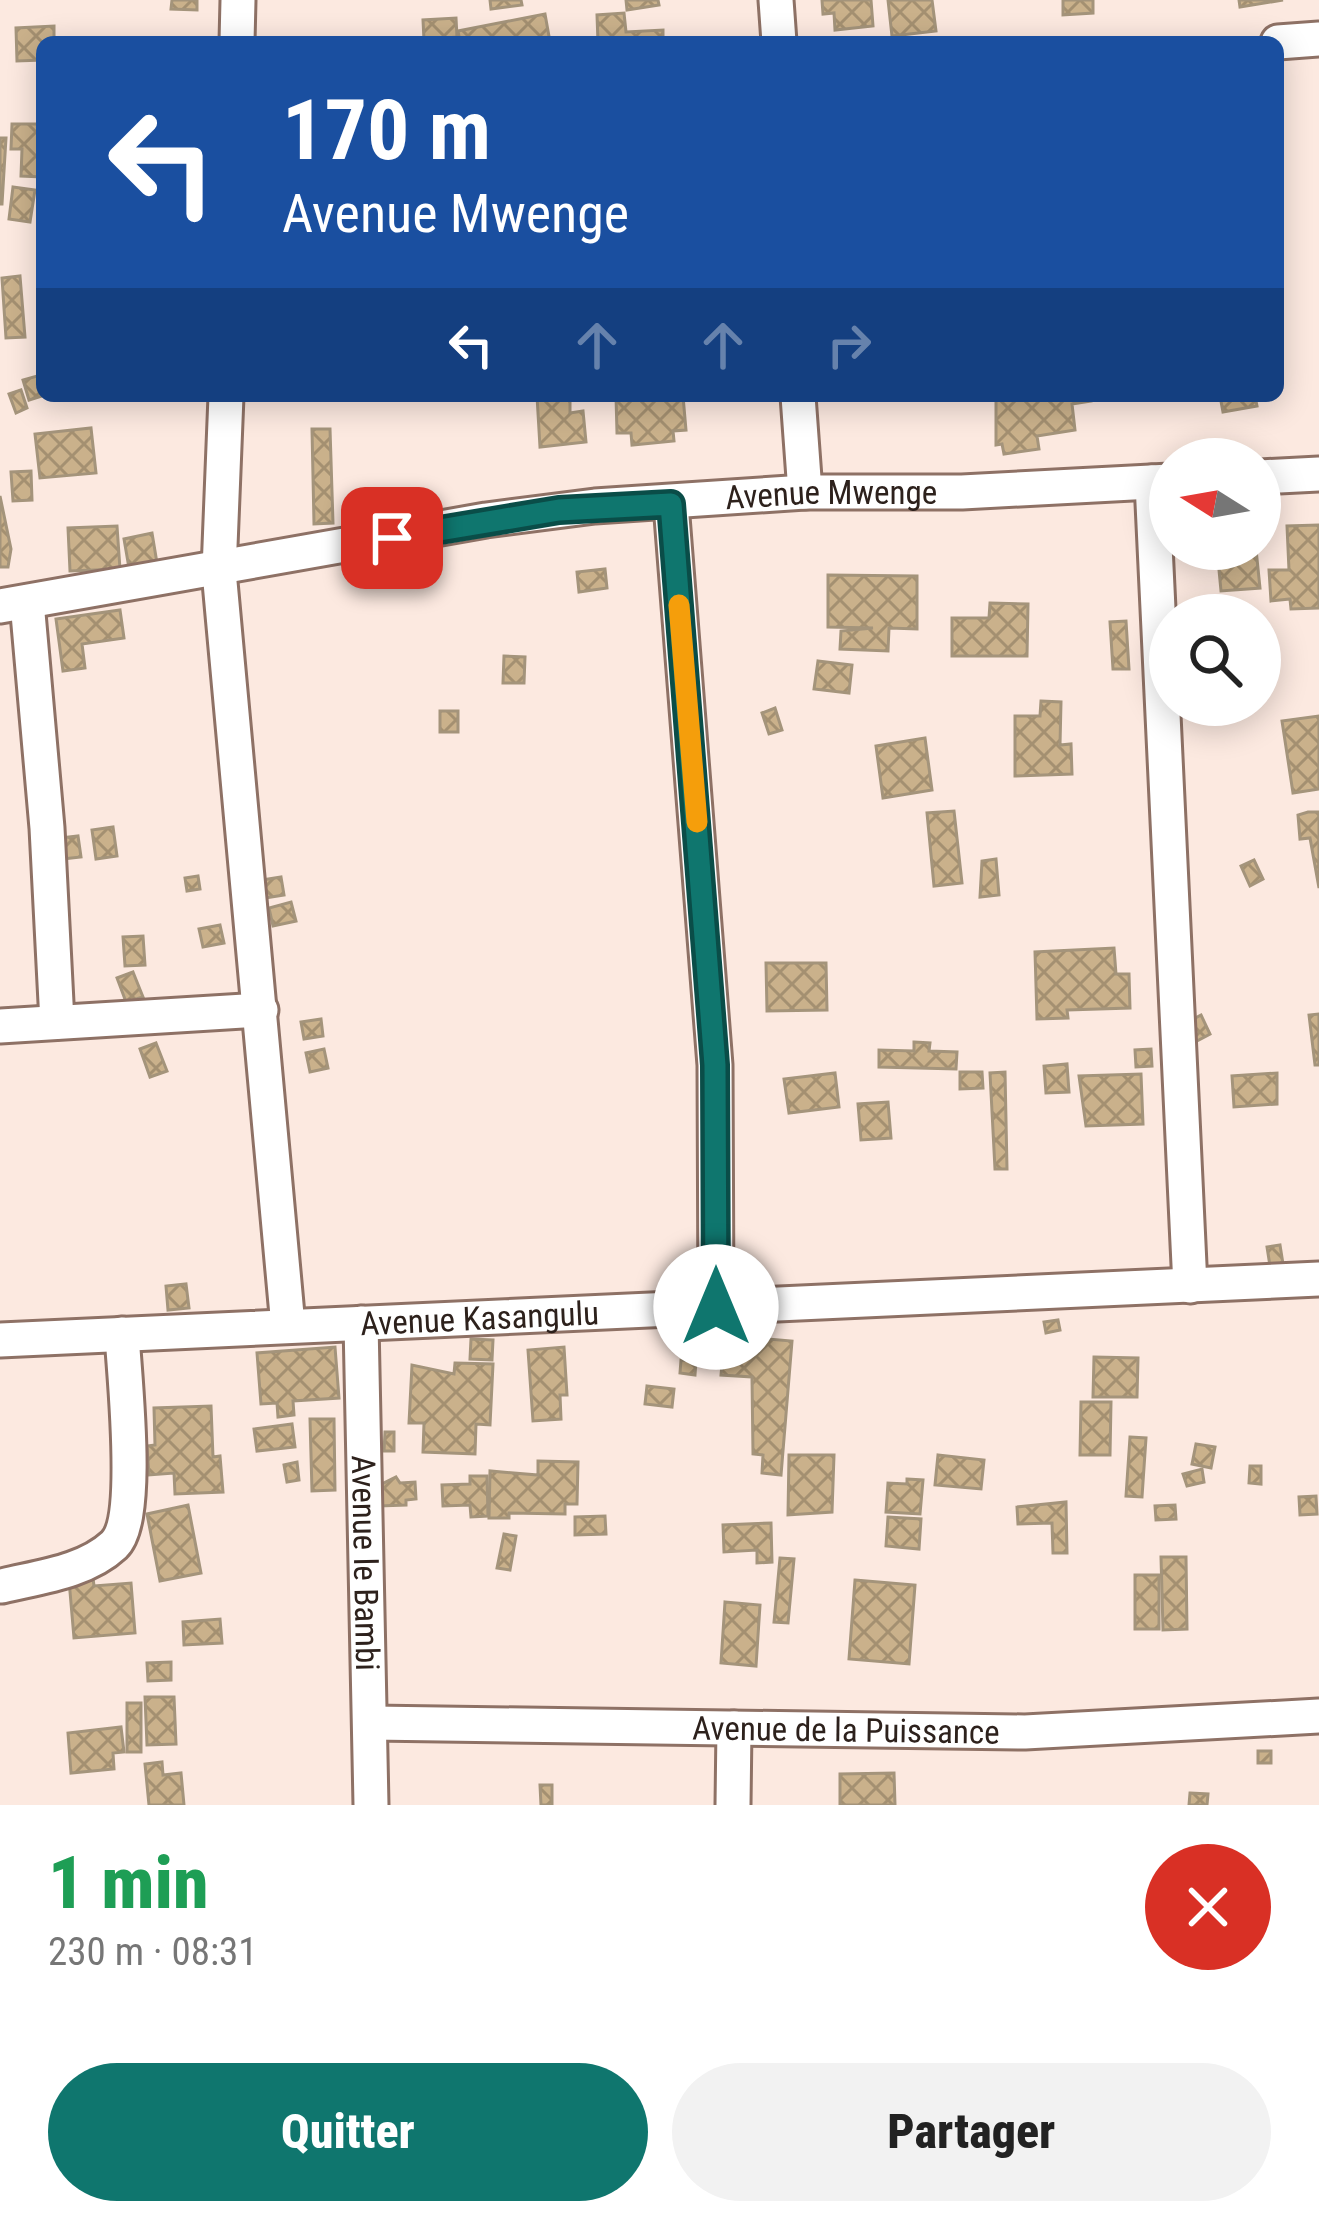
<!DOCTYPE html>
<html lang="fr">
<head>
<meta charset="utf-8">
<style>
  :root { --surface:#fff; --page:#f2f2f2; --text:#222; --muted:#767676; --accent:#0f766e }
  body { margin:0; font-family:"Roboto Condensed",sans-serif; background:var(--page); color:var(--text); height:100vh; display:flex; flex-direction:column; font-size:45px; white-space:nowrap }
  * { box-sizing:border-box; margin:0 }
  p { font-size:39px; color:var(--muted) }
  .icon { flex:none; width:66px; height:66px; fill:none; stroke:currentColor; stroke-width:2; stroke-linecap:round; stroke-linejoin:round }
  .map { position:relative; height:1805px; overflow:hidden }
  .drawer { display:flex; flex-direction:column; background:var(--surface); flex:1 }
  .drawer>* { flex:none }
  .hud { position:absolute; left:36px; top:36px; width:1248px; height:366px; border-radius:18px; box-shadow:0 6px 30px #0003; background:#1a4fa0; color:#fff; overflow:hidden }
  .needle { width:78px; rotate:281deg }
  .fabs { position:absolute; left:1149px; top:438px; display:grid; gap:24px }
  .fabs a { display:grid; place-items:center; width:132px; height:132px; border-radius:50%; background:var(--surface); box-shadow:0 6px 30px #0003; font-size:60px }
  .pin { position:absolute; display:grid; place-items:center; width:102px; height:102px; color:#fff; margin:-51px; border-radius:24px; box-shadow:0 6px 18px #0006 }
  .me { position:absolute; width:132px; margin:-66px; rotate:0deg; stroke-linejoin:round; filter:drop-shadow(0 0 9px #0008) }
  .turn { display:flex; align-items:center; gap:42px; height:252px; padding:0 48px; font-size:54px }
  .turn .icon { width:156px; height:156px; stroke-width:2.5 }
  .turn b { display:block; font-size:84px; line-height:102px }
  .lanes { display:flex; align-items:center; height:114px; padding:0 48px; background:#0003; justify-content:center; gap:60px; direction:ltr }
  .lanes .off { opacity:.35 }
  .round { display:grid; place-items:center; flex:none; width:126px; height:126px; border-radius:63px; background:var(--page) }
  .headline { display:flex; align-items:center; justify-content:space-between; height:204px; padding:0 48px }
  h1 { font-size:72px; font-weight:800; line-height:90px; color:#1e9e55 }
  .cta { display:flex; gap:24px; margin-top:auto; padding:24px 48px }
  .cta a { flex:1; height:138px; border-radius:72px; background:var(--accent); color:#fff; font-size:48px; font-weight:800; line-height:138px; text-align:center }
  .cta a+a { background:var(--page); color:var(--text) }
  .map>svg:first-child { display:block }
</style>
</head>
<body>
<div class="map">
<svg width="1319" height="1805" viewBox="0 0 1319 1805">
  <defs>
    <pattern id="building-cross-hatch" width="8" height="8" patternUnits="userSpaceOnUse" patternTransform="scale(3)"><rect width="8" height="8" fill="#cab18b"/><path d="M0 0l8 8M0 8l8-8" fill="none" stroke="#a49071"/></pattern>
  </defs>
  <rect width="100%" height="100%" fill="#fce9e0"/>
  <g fill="url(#building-cross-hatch)" stroke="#a4947b" stroke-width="3">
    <path d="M172,0H197V10L171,9Z"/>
    <path d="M490,0H521L522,5L491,9Z"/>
    <path d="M626,0H658L659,5L627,10Z"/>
    <path d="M822,0H871L873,26L835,30L834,13L823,14Z"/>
    <path d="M888,0H932L936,31L892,36Z"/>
    <path d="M1063,0H1093V13L1063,15Z"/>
    <path d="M1239,0H1283L1240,7Z"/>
    <path d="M624,13L626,32L663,30V42H598L597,15Z"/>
    <path d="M545,14L550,42H460L458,31Z"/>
    <path d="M456,18L457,37L424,40L423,20Z"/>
    <path d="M54,26V42H42V60L17,61L16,28Z"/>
    <path d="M12,124H42V177L21,176L22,149H11Z"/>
    <path d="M0,138H6L2,204H0Z"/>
    <path d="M13,187L35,190L30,222L9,219Z"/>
    <path d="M20,276L25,337L6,338L2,278Z"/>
    <path d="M37,376L42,396L29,400L23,380Z"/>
    <path d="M21,390L27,408L16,413L9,394Z"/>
    <path d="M537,396H570V413L583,411L586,442L540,447Z"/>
    <path d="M616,396H683L686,430L673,431L674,441L632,445L631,433H617Z"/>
    <path d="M996,396H1090L1091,401L1072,404L1075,430L1037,436L1039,449L1004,454L1002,444L996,445Z"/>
    <path d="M1220,396H1255L1257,406L1223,412Z"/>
    <path d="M91,428L96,473L40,478L35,434Z"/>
    <path d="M312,429H330L333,523L314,524Z"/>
    <path d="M31,471L32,500L13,501L11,472Z"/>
    <path d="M0,496L11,549L8,567H0Z"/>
    <path d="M1319,525V608L1291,609L1290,599L1271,601L1269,570H1289L1287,526Z"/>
    <path d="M117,526L120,569L70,571L68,528Z"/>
    <path d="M152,533L157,563L129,568L124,539Z"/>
    <path d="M1217,549H1256L1260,588L1221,591Z"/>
    <path d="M605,569L607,588L579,592L577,572Z"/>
    <path d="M828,575L917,576V629L889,628L888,651L840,649L841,631L873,628L828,627Z"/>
    <path d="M990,603L1028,604L1027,656H952V618H989Z"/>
    <path d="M120,610L124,638L82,644L85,668L63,671L56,619Z"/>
    <path d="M1126,621L1129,669H1113L1110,622Z"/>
    <path d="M1269,648L1271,667L1260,668V649Z"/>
    <path d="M504,656L525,657L524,683H503Z"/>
    <path d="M818,661L852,665L849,693L814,689Z"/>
    <path d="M1041,701L1061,702L1060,745L1071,744L1072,774L1015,776V716H1040Z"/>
    <path d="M775,708L782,730L769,734L762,713Z"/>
    <rect x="440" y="711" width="18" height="21"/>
    <path d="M1319,716V789L1293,793L1282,721Z"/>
    <path d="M925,738L932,790L883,798L876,746Z"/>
    <path d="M954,811L962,883L934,886L927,813Z"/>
    <path d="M1308,812H1319V888L1310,838L1300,839L1298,815Z"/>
    <path d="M113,827L117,856L96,859L92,830Z"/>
    <path d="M78,836L81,857L62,859L60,838Z"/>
    <path d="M996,859L999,895L980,897L982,861Z"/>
    <path d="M1254,860L1263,879L1250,886L1241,866Z"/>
    <path d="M198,876L200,889L187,891L185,878Z"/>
    <path d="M281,877L284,895L265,898L262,880Z"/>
    <path d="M291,902L296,921L273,926L269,908Z"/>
    <path d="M220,925L224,943L203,947L199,929Z"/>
    <path d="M143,936L145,965L125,966L123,937Z"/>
    <path d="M1114,948L1116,974H1129L1130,1008L1067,1010L1068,1018L1037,1019L1035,952Z"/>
    <path d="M766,963H826L827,1010L767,1011Z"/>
    <path d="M133,972L143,997L126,1002L117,978Z"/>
    <path d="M1319,1014V1065H1315L1309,1015Z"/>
    <path d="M1201,1015L1210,1034L1197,1041L1188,1022Z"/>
    <path d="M321,1019L323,1036L304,1039L301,1022Z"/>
    <path d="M914,1042L930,1043L929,1051L957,1052L956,1069L879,1067V1050L914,1051Z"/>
    <path d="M156,1043L167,1071L150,1077L140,1049Z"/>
    <path d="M324,1049L328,1068L310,1072L306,1053Z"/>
    <path d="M1151,1049L1152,1066L1136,1067L1135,1050Z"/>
    <path d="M1067,1064L1069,1092L1046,1093L1044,1066Z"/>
    <path d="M960,1072H982L983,1088L960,1089Z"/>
    <path d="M1005,1072L1007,1169H995L990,1073Z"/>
    <path d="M835,1073L839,1107L789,1113L784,1079Z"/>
    <path d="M1277,1073V1104L1234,1107L1232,1076Z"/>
    <path d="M1141,1074L1143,1124L1086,1126L1079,1076Z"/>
    <path d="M888,1102L891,1138L861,1140L858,1104Z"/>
    <path d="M1280,1245L1283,1264L1270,1266L1267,1247Z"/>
    <path d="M186,1284L189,1308L168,1310L166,1286Z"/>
    <path d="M1058,1320L1060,1330L1046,1333L1044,1322Z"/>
    <path d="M683,1335L695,1336L693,1355L681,1354Z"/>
    <path d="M755,1338L792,1341L781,1475L762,1473L763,1455L753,1454L752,1377L721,1375L724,1342L754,1344Z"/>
    <path d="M471,1339L493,1340L492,1360L470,1359Z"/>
    <path d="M335,1347L339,1398L293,1401L294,1415L278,1417L277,1403L261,1404L257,1353Z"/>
    <path d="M564,1347L567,1395H560L561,1419L533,1421L528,1350Z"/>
    <path d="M1094,1357L1138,1358L1137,1397H1093Z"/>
    <path d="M681,1360L696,1361L695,1375L680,1373Z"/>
    <path d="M455,1363L493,1364L490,1425L476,1424L475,1454L423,1452L424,1423H409L412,1365L454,1374Z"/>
    <path d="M647,1386L674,1389L672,1407L645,1404Z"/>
    <path d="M1081,1402H1111L1110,1455H1080Z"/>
    <path d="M211,1406L213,1457L220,1456L223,1492L175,1494L174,1473L149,1475L147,1446L155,1445L154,1408Z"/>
    <path d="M310,1419H334L335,1490L312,1491Z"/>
    <path d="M292,1424L295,1447L257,1451L254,1429Z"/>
    <path d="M385,1432H394V1451H384Z"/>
    <path d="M1130,1437L1146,1438L1142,1497L1126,1496Z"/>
    <path d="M1196,1444L1215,1447L1211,1468L1192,1464Z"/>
    <path d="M789,1455H834L832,1512L788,1515Z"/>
    <path d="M938,1455L984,1460L981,1489L935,1485Z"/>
    <path d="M538,1461L578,1462L577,1504H565V1514L509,1513V1518H489L490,1471L538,1475Z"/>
    <path d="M297,1462L299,1480L287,1482L284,1465Z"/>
    <path d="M1250,1466H1261V1484L1249,1483Z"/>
    <path d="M1202,1469L1204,1482L1187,1486L1183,1474Z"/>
    <path d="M470,1476H487L488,1516L471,1517L470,1505L443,1506L442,1485L470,1484Z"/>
    <path d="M396,1477L400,1483L415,1482L416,1499L406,1500V1505L379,1506L378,1486Z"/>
    <path d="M907,1479L923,1480L920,1514L886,1512L888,1483L907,1484Z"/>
    <path d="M1316,1496L1317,1514L1300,1515L1299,1497Z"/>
    <path d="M1066,1502L1067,1553H1053L1052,1523L1018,1524L1017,1507Z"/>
    <path d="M188,1505L201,1573L160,1581L147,1514Z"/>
    <path d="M1175,1505L1176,1519L1156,1520L1155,1506Z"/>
    <path d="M605,1516L606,1534L575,1535V1517Z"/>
    <path d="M888,1517L921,1519L919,1549L886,1546Z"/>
    <path d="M771,1523L772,1562L757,1563V1550L724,1552L723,1525Z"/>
    <path d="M504,1534L516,1536L510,1570L497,1568Z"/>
    <path d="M1161,1557H1186L1187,1629L1163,1630Z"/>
    <path d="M780,1558L794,1559L788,1623L774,1622Z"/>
    <rect x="1135" y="1575" width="24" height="54"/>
    <path d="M93,1578L94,1586L131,1583L135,1633L74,1638L69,1580Z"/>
    <path d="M855,1580L915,1585L909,1664L849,1659Z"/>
    <path d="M725,1602L760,1605L756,1666L721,1663Z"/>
    <path d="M220,1619L222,1643L184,1645L183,1622Z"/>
    <path d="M171,1662V1680L148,1681L147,1663Z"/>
    <path d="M145,1697H174L176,1744L147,1745Z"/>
    <rect x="127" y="1703" width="14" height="49"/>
    <path d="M121,1727L124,1752L113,1753L114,1769L71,1773L68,1733Z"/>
    <rect x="1258" y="1751" width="13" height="12"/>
    <path d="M162,1762L163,1775L181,1773L184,1805H149L145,1764Z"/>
    <path d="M894,1773L895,1805H840V1774Z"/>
    <path d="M540,1785H552V1805H541Z"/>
    <path d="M1190,1793L1208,1794L1207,1805H1189Z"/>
  </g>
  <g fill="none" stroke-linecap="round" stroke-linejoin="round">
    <g stroke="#8e7165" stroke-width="39">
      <g id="street">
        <path d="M776,0L779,42"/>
        <path d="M237,42L238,0"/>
        <path d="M1278,42L1319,39"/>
        <path d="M226,396L219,571L288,1326"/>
        <path d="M798,396L805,492"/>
        <path d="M1260,477L1319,474"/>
        <path d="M1152,482L1190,1286"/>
        <path d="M671,504L715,1065L716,1307"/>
        <path d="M27,602L47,828L57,1022"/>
        <path id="s1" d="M0,606L486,520L595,506L805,492H962L1170,481"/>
        <path d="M0,1026L261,1010"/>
        <path id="s2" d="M361,1323L371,1805"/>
        <path id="s3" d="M0,1340L1319,1279"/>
        <path d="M2,1586C39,1577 85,1572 114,1545C141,1519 124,1375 122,1334"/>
        <path id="s4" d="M372,1723L1025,1732L1319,1716"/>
        <path d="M733,1805L734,1728"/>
      </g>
    </g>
    <use href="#street" stroke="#fff" stroke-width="33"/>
  </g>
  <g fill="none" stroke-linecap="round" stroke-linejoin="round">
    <g stroke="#0a4d48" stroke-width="30">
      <path id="route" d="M392,538L559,510L671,504L715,1065L716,1307"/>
    </g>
    <use href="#route" stroke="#0f766e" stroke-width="21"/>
    <path stroke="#f59e0b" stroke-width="21" d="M679,605L697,822"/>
  </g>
  <g text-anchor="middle" stroke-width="9" stroke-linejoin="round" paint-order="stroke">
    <g font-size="33" fill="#2d211c" stroke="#fafafa">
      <text dy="12" stroke="none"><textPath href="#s1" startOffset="840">Avenue Mwenge</textPath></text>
      <text dy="12" stroke="none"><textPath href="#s3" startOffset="480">Avenue Kasangulu</textPath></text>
      <text dy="12" stroke="none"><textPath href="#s2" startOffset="240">Avenue le Bambi</textPath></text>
      <text dy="12" stroke="none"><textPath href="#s4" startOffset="474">Avenue de la Puissance</textPath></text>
    </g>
  </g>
</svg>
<div class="fabs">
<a><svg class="needle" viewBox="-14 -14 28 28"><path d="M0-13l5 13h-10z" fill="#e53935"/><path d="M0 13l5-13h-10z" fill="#767676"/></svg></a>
<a><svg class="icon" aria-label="search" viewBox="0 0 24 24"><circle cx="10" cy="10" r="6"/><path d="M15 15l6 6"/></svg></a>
</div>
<div class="pin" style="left:392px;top:538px;background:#d93025"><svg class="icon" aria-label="arrive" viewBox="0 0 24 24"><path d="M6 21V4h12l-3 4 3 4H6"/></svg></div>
<svg class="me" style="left:716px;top:1307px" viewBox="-20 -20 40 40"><circle r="19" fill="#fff"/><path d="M0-13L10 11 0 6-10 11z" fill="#0f766e"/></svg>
<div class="hud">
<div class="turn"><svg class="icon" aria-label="left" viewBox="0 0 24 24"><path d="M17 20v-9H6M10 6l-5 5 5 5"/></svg><div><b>170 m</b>Avenue Mwenge</div></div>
<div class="lanes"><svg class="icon" aria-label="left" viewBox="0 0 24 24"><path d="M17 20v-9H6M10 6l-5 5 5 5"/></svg><svg class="icon off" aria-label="ahead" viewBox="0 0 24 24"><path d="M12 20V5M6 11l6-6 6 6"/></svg><svg class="icon off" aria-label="ahead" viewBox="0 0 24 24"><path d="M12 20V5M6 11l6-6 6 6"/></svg><svg class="icon off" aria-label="right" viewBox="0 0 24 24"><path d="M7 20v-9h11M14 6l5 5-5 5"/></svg></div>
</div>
</div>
<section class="drawer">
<div class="headline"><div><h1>1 min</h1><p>230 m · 08:31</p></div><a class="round" style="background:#d93025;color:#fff"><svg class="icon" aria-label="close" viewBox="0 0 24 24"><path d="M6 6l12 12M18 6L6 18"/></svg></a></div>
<div class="cta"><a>Quitter</a><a>Partager</a></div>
</section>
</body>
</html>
